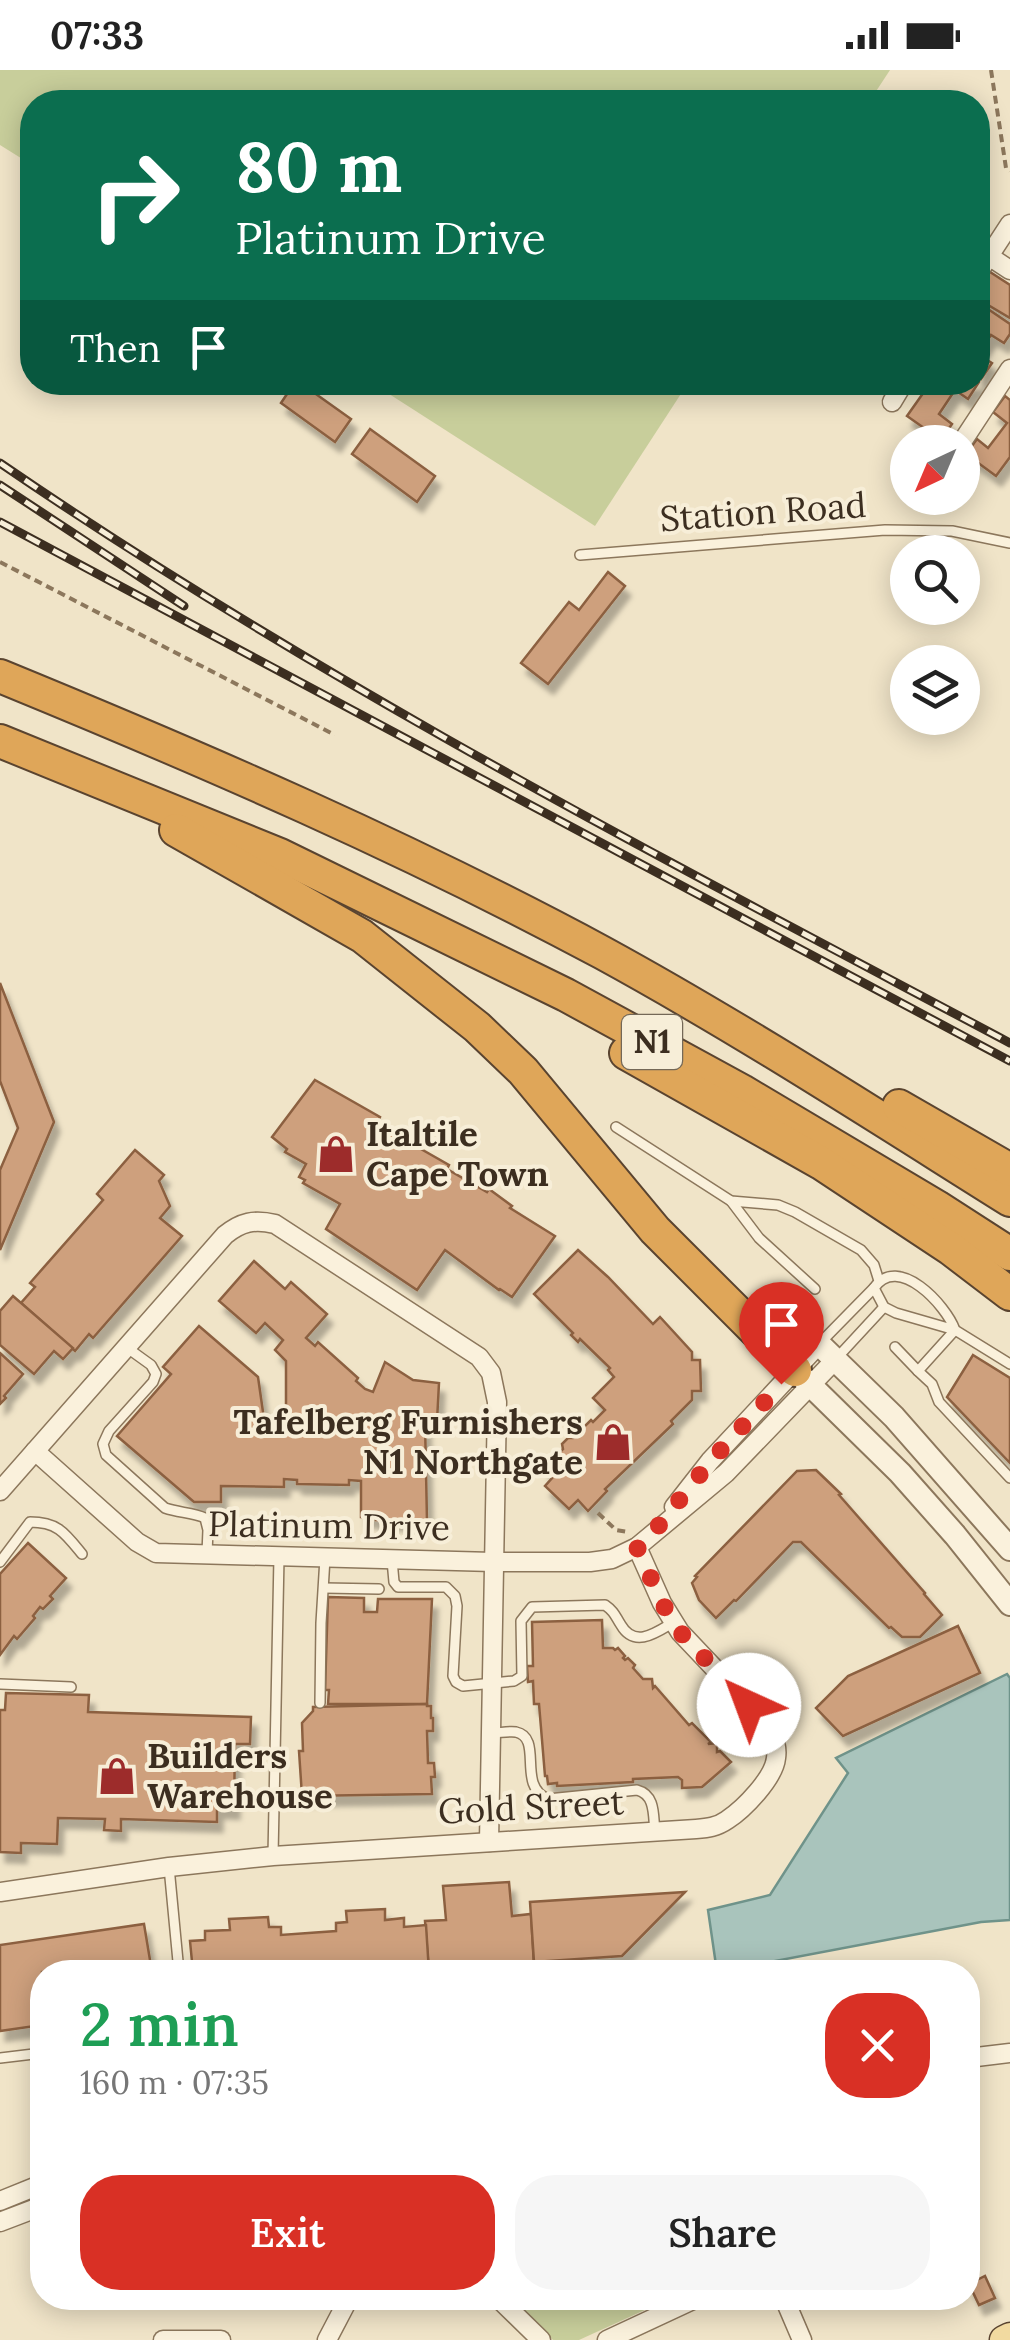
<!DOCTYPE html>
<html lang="en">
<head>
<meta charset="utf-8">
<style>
  :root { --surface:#fff; --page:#f6f6f6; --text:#222; --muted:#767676; --accent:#d93025 }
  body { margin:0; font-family:Lora,serif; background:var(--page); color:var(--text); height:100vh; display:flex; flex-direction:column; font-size:38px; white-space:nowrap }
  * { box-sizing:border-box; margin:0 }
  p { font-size:32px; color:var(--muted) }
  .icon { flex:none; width:55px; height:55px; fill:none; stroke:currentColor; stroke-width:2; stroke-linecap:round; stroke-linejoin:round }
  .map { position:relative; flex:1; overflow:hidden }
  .panel { position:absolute; left:30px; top:1890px; width:950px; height:350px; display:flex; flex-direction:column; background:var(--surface); border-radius:40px; box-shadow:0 5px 25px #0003 }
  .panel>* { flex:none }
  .top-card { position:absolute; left:20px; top:20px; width:970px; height:305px; border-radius:40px; box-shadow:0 5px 25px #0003; background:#0b6e4f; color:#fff; overflow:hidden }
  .needle { width:65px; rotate:224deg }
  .controls { position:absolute; left:890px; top:355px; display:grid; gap:20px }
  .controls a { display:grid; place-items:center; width:90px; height:90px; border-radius:50%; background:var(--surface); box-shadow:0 5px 25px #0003; font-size:50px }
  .pin { position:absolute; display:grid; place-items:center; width:85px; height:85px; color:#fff; margin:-102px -42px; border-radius:50% 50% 50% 0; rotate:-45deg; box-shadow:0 0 10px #0007 }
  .pin .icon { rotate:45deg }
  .me { position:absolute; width:110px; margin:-55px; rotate:317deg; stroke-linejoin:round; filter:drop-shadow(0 0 8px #0008) }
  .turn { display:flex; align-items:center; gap:35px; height:210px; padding:0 50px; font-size:45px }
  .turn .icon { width:130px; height:130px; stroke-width:2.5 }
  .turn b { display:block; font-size:70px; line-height:85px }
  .then { display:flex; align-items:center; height:95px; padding:0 50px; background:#0003; gap:20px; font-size:38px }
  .round { display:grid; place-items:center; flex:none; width:105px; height:105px; border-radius:40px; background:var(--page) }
  .head { display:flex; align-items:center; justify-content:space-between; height:170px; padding:0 50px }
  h1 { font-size:60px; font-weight:600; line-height:75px; color:#1e9e55 }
  .cta { display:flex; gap:20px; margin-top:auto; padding:20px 50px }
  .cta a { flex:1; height:115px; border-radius:40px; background:var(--accent); color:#fff; font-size:40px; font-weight:600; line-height:115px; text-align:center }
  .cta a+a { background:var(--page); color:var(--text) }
  .status { display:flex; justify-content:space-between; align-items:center; height:70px; padding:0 50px; background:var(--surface); direction:ltr }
  .status svg { height:28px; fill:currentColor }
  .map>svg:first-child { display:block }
</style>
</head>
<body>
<div class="status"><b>07:33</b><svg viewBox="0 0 49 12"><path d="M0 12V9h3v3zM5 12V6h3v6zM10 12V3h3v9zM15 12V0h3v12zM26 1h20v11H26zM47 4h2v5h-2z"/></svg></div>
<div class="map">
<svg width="1010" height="2270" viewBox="0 0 1010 2270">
  <defs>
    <filter id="shadow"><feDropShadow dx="5.5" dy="10" stdDeviation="2.5" flood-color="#0004"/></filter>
  </defs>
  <rect width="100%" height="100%" fill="#f0e4c8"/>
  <g fill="#c8ce9b">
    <path d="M0,0H890L869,32H32V95L0,75Z"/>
    <path d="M372,313H688L595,456Z"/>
    <path d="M509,2228H671L579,2270H553Z"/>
  </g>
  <path fill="#a9c4bc" stroke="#6f938a" stroke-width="2.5" d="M1007,1604L1010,1608V1850L981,1852L717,1902L708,1840L770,1825L848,1703L836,1688Z"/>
  <g fill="#cea07d" stroke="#8c6041" stroke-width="2.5" filter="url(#shadow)">
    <path d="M987,200L1010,215V248L978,229V214Z"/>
    <path d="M982,235L1010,254V264L1004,273L991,265L978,284L992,293L981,309L978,307V243Z"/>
    <path d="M978,311L979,312L968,329L955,320L939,344L952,354L941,370L907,346L931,312Z"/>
    <path d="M295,312H299L351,349L335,372L281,333Z"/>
    <path d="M1005,326L1010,330V387L996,406L966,384L977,369L988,378L1007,353L993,342Z"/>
    <path d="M370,359L435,406L417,432L352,384Z"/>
    <path d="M608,502L625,516L548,614L521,593L569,532L579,540Z"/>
    <path d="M0,913L54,1052L0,1180V1100L18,1058L0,1011Z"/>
    <path d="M315,1010L380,1047L377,1054L449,1095L447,1099L487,1122L489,1119L512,1136L510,1138L555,1166L512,1227L500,1219L499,1220L445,1180L417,1220L326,1159L340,1134L303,1113L305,1110L299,1107L306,1094L285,1082L287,1079L272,1067Z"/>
    <path d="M135,1080L164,1105L159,1111L170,1136L160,1148L182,1166L93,1268L89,1264L75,1281L21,1233L35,1217L30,1213L103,1130L97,1124Z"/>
    <path d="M578,1180L608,1207L653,1254L660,1247L692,1282V1290H700L701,1321H692V1330L671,1351L673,1354L605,1419L607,1421L588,1441L578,1430L569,1439L545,1416L553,1407L544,1398L563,1379L562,1374L568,1368H573L591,1350L593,1352L605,1340L593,1328L614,1307L608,1300L610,1298L580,1269L578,1272L571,1265L573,1263L534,1224Z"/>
    <path d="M254,1191L285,1219L291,1212L327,1244L306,1268L315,1276L318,1272L358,1308L356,1311L365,1319L373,1322L385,1292L413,1310L439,1313L437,1351H425L427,1451L376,1450V1448L361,1447V1411L349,1410V1415L297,1414V1410L284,1409V1417L221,1416V1432H194L117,1366L171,1304L163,1297L199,1256L258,1307L264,1349H286V1291L275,1280L283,1270L265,1253L256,1263L219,1231Z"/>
    <path d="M13,1226L73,1278L63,1289L54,1281L34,1304L0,1275V1241Z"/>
    <path d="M0,1283L23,1304L4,1326L6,1328L0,1334Z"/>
    <path d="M973,1285L1010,1308V1393L947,1327Z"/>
    <path d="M816,1400L841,1424L839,1425L925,1523L924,1524L942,1545L920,1567H902L891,1557L889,1558L801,1472H793L736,1531L734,1530L716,1548L699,1530L692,1513L697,1507L695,1506L797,1401Z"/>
    <path d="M28,1473L66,1508L50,1526L53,1529L43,1539L40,1537L33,1546L35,1548L17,1569L14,1566L0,1585V1504Z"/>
    <path d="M328,1527L364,1528V1542H377L378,1529H432L427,1634H328L329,1620H325Z"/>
    <path d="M602,1550L603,1578H613L615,1580L618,1578L625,1586L623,1588L625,1590L628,1588L635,1595L633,1598L643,1609H652L653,1618L655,1616L689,1655L692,1653L711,1672L708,1674L717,1673V1682L720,1681L731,1692L702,1717L682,1718V1710L678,1707L633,1709V1712L557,1716V1713L548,1714L547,1706H545L539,1634H534L533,1611L528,1612L527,1596H533L532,1552Z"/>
    <path d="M958,1556L980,1603L843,1666L816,1638L848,1606Z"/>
    <path d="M6,1623L89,1625L88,1642L251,1647L250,1674H235L234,1739L217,1738V1752L121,1749V1761L104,1760L105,1749L58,1748L57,1774L21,1773V1783L0,1782V1640H5Z"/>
    <path d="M427,1634V1636H431V1648H433V1661H427L428,1693H434L435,1707H431L432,1724L302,1726L299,1681H303L302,1653L313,1641V1637Z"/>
    <path d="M509,1812L512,1846L531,1844L534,1896L429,1902L425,1851L446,1850L443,1816Z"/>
    <path d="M685,1822L622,1886L534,1892L530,1832Z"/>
    <path d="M385,1839V1850L404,1848V1857L426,1855L429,1902H193L190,1871L205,1870V1861L230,1860L229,1849L268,1847L269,1857H281V1865L336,1861V1853L347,1852L346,1841Z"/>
    <path d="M144,1854L152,1902H42V1955L0,1961V1875Z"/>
    <path d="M985,2206L995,2228L979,2235L969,2214Z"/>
  </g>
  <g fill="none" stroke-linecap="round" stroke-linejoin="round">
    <g stroke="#8c775c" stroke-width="12">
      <g id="service">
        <path d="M580,485L885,460L952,461L1010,473"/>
        <path d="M616,1057L731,1131L778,1135L795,1142L861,1180L874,1195L879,1211"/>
        <path d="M731,1131L759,1168L815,1219"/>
        <path d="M955,1260C946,1235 898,1183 874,1218L884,1237L896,1243L955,1260L1010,1294"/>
        <path d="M955,1260L918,1301L932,1314L939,1332L1010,1408"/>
        <path d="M821,1272L874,1218"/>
        <path d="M126,1277L151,1295L156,1304L153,1312L109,1361L103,1374L106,1385L165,1438C179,1443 192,1442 205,1448L208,1460L207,1483"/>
        <path d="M895,1277L918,1301"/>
        <path d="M835,1290L884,1237"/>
        <path d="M392,1490L394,1512L398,1517H446L455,1526L457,1536L453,1606L456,1612L463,1616L514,1611L522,1606L521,1551L532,1537L605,1535C615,1542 615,1546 621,1555C635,1579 657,1562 674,1552"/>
        <path d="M0,1492L30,1452C58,1452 65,1463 82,1484"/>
        <path d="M324,1518L379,1519"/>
        <path d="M0,1614L71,1617"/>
        <path d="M320,1633L321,1553L325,1488"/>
        <path d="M491,1663C499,1663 509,1661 516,1662C544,1668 516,1716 548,1729L637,1720C656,1725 653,1746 655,1762"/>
        <path d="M273,1786L279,1487"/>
        <path d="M169,1797L179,1902"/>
        <path d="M0,1988L42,1983"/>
      </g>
    </g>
    <g stroke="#8c775c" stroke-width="21">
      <g id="minor">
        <path d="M978,179L1010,200"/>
        <path d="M978,203L1010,154"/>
        <path d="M892,332L904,312"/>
        <path d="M962,372L1010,299"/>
        <path d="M35,1381L137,1472L156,1483L493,1492H590L612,1489L637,1477L726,1403L835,1290"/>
        <path d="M0,1421L225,1165C241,1152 254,1149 275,1154L479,1287L491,1303L497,1332L489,1772"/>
        <path d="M674,1437L710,1391L819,1274"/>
        <path d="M0,1822L169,1797L273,1786L696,1759C708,1758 717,1757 727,1750C744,1739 774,1708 776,1688C778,1676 773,1667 769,1656L680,1562L662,1533L637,1477"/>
        <path d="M968,1988L1010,1983"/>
        <path d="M0,2131L42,2114"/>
        <path d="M0,2152L42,2136"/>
        <path d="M498,2228L541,2270"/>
        <path d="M784,2228L802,2270"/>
        <path d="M163,2270H221"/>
        <path d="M327,2270L349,2228"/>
        <path d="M607,2270L697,2228"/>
      </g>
    </g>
    <g stroke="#8c775c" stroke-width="26">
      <g id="tertiary">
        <path d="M819,1274L894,1347L1010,1479"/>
        <path d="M795,1300L900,1403L955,1465L1010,1534"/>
      </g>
    </g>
    <g stroke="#5a4430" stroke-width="31">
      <path id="primary" d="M1004,2270L1010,2267"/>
    </g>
    <g stroke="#5a4430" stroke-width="36">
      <g id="motorway">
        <path d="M0,606C205,690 408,778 603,883C742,959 876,1046 1010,1130"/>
        <path d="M0,671L280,785L566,925L742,1021L937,1137L1010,1184"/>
        <path d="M176,760L362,866L477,957L523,1001L655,1160L795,1300"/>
        <path d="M626,983L821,1093L951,1179L1010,1224"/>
        <path d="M899,1036L1010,1100"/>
      </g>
    </g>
    <g stroke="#8c775c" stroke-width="4" stroke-dasharray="8 5" stroke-linecap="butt">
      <path d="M991,0L1006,98L1010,101"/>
      <path d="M0,492L335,665"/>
      <path d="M598,1443L616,1460L628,1462"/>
    </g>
    <use href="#service" stroke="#faf1dc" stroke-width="9"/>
    <use href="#minor" stroke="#faf1dc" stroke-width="18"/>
    <use href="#tertiary" stroke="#faf1dc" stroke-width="22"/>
    <use href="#primary" stroke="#f2daa0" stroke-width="28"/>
    <use href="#motorway" stroke="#dfa659" stroke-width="32"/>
    <g stroke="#3c2e20" stroke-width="9">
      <g id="rail">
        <path d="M0,393C321,613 668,791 1010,973"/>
        <path d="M0,415L184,536"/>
        <path d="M0,452L1010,991"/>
      </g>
    </g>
    <use href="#rail" stroke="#f7eed8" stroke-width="5" stroke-dasharray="15" stroke-linecap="butt"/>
  </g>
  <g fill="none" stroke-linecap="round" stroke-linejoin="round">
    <path stroke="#d93025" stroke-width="18" stroke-dasharray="0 32.4" d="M749,1635L680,1562L662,1533L637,1477L652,1464L710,1392L781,1314"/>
  </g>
  <defs>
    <g id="shop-bare" transform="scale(3)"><path d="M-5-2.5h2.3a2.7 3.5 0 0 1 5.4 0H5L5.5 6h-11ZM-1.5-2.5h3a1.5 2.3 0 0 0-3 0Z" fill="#9d2c2b" stroke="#f7eed8" stroke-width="2.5" paint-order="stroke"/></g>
  </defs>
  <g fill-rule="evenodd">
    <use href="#shop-bare" x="336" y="1084"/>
    <use href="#shop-bare" x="613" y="1372"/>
    <use href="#shop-bare" x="117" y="1706"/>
  </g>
  <g text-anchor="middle" stroke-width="8" stroke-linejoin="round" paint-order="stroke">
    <rect fill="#f7eed8" stroke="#746857" stroke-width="2.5" x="622" y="945" width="60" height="54" rx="8"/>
    <g font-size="32" font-weight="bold" fill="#3c2e20">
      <text x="652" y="983">N1</text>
    </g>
    <g font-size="35" fill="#3c2e20" stroke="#f7eed8">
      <text transform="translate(763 442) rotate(-4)" y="12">Station Road</text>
      <text transform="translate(329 1456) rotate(1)" y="12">Platinum Drive</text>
      <text transform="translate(531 1737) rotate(-3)" y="12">Gold Street</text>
    </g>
    <g font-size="35" font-weight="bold" fill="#3c2e20" stroke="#f7eed8" text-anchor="start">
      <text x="366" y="1076">Italtile<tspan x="366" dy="40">Cape Town</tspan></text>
      <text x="583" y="1364" text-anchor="end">Tafelberg Furnishers<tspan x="583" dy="40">N1 Northgate</tspan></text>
      <text x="147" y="1698">Builders<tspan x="147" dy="40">Warehouse</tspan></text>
    </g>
  </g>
</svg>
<div class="controls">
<a><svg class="needle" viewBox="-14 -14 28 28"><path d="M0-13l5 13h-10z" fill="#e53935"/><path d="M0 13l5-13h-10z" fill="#767676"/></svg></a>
<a><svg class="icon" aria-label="search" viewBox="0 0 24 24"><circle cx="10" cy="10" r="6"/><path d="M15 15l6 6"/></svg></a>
<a><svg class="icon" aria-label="layers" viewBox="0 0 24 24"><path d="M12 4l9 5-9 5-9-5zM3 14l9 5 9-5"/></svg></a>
</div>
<div class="pin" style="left:781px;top:1314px;background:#d93025"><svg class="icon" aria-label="arrive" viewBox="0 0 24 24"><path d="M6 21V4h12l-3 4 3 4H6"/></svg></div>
<svg class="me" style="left:749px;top:1635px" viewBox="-20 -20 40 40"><circle r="19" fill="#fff"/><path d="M0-13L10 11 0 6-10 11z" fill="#d93025"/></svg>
<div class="top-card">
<div class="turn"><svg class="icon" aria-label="right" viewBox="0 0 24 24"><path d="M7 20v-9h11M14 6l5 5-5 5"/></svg><div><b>80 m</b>Platinum Drive</div></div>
<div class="then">Then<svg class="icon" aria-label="arrive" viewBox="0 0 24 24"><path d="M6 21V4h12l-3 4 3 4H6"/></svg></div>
</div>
<section class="panel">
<div class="head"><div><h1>2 min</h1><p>160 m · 07:35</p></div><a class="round" style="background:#d93025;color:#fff"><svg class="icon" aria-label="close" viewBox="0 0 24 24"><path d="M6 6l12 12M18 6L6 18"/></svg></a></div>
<div class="cta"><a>Exit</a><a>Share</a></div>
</section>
</div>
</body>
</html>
